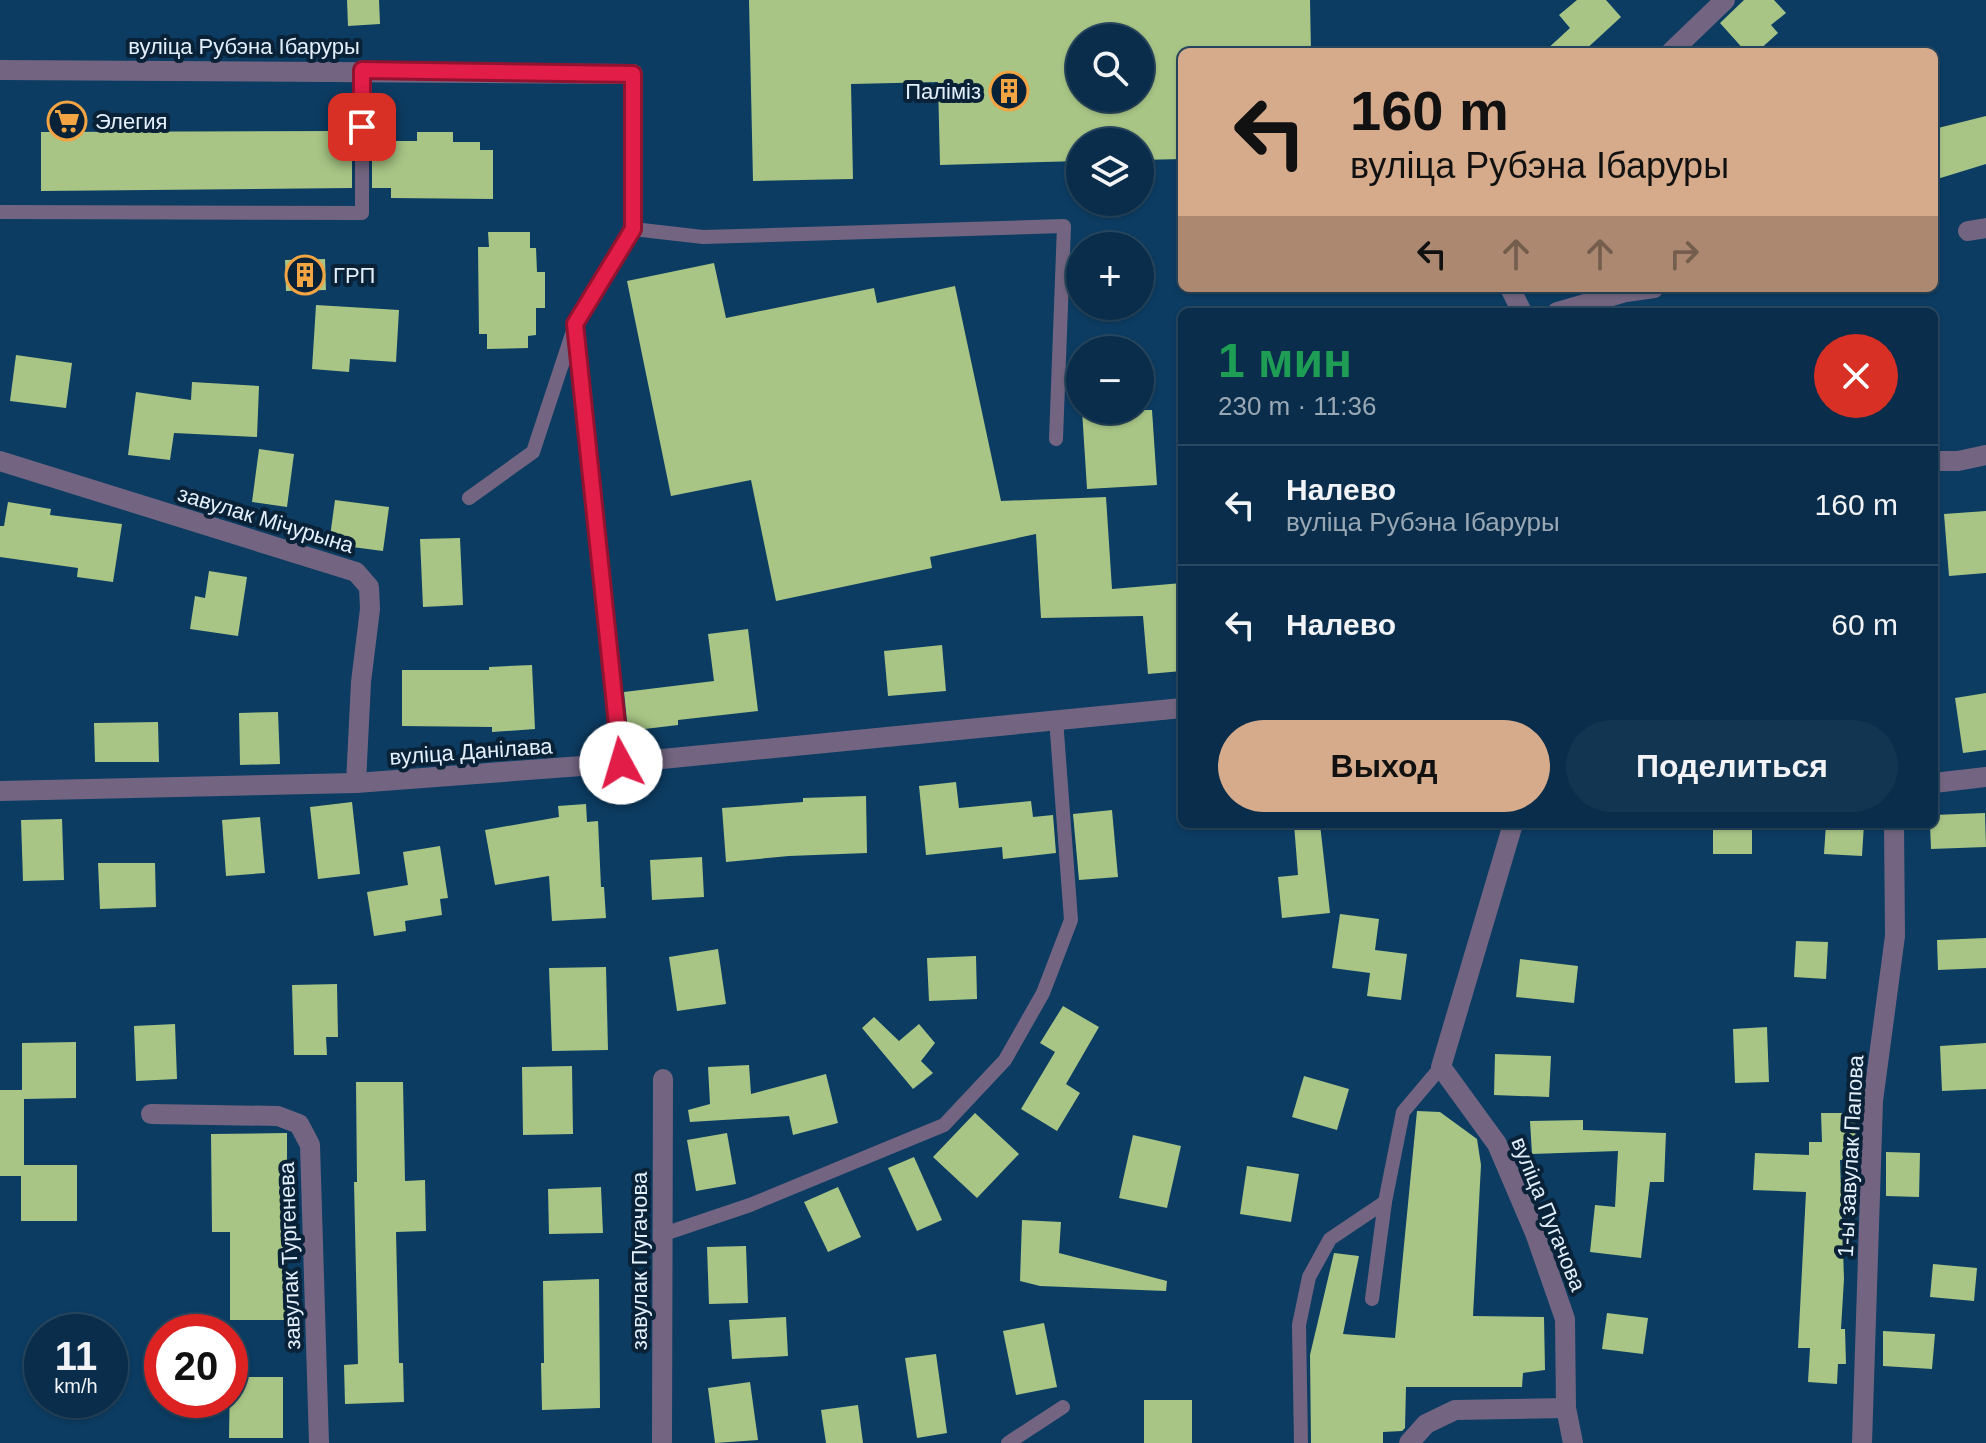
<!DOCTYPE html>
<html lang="ru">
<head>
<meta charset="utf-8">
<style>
  :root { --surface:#092d4a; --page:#123551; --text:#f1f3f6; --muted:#99a8b5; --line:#294962; --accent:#d6ab8b }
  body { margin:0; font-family:Arial,sans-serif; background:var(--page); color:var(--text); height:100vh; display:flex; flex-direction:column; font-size:30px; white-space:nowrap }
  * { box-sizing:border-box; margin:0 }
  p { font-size:26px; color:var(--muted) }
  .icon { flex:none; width:44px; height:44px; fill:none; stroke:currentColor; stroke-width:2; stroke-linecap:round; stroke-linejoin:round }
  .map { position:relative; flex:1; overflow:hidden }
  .drawer { position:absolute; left:1178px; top:308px; width:760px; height:520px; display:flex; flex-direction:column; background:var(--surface); border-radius:12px; box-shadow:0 2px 6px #0004,0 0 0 2px var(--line) }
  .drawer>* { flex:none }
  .banner { position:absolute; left:1178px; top:48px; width:760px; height:244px; border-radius:12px; box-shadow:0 2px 6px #0004,0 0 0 2px var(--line); background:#d6ab8b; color:#111; overflow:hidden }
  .fabs { position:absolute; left:1066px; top:24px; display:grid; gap:16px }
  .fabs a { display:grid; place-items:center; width:88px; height:88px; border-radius:50%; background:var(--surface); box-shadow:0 2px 6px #0004,0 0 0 2px var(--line); font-size:40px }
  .speed { position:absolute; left:24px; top:1314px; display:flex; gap:16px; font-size:40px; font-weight:700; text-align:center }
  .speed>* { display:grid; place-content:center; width:104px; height:104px; border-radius:50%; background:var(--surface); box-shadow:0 2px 6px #0004,0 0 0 2px var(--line); line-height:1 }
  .speed small { font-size:20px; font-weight:400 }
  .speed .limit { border:12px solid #d22; background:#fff; color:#111 }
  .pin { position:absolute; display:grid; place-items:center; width:68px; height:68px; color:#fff; margin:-34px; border-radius:16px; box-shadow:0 4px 12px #0006 }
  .me { position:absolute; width:88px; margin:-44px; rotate:354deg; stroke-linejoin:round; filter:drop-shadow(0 0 6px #0008) }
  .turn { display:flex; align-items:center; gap:28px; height:168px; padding:0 40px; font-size:36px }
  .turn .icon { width:104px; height:104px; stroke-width:2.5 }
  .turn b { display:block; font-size:56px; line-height:68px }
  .lanes { display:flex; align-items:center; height:76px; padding:0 40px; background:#0003; justify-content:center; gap:40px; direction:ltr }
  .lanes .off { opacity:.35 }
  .round { display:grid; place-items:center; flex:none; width:84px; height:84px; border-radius:42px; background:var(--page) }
  .head { display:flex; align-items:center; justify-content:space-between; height:136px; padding:0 40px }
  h1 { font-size:48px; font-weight:600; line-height:60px; color:#1e9e55 }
  .cta { display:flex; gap:16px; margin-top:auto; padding:16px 40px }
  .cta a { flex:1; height:92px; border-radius:48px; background:var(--accent); color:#111; font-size:32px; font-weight:600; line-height:92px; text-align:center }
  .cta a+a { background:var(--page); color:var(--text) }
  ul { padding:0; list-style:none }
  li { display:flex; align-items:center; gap:24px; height:120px; padding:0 40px; border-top:2px solid var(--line) }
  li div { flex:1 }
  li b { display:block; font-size:30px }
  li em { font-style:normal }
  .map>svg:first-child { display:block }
</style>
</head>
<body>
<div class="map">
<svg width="1986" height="1443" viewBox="0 0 1986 1443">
  <rect width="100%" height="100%" fill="#0c3c62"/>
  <g fill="#a8c585" fill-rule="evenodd">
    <path d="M347,0H379L380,24L348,26Z"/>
    <path d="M749,0H1310L1311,52H1182V159L1140,160V142H1080V161L940,165L938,82L851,84L853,179L753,181ZM1080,38H1140V98H1080Z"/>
    <path d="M1577,0H1606L1621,17L1583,52H1544L1570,28L1559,15Z"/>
    <path d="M1744,0H1774L1786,13L1771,25L1778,33L1757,52H1746L1720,23Z"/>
    <path d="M1986,116V164L1934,180V129Z"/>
    <path d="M337,131V147H352V188L41,191V132Z"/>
    <path d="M417,132H453V142H480V150H493V199L391,198V188H372V147H392V141H417Z"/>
    <path d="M488,232H530V248H536L537,272H545V308H536V335L528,336V348L487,349V334H479L478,247H489Z"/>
    <path d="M325,259L326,290L286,291L285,260Z"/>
    <path d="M714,263L726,318L874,288L877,303L955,286L1001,501L1106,497L1112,589L1182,583V671L1148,674L1143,616L1041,618L1036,534L930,557L932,568L776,601L751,480L671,496L627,281Z"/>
    <path d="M316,305L399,310L396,362L350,359L349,372L312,369Z"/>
    <path d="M16,355L72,363L66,408L10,401Z"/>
    <path d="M192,382L259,386L257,437L174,433L170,460L128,455L136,392L191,400Z"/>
    <path d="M1082,410H1152L1157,485L1087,489Z"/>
    <path d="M259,449L294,454L287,507L252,502Z"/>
    <path d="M335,500L389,507L383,551L329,544Z"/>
    <path d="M8,502L51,509L50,515L122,524L113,582L77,577L78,568L0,557V526H4Z"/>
    <path d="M1986,511V573L1949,576L1944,514Z"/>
    <path d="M460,538L463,605L423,607L420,539Z"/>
    <path d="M209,571L247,577L238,636L190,629L195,596L205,598Z"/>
    <path d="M748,629L758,711L678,720V725L628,731L624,692L714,681L708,634Z"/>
    <path d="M942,645L946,691L888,696L884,651Z"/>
    <path d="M532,665L535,729L492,732V727L402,726V670H489V667Z"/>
    <path d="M1986,693V750L1963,753L1955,698Z"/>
    <path d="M278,712L280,764L240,765L239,713Z"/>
    <path d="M158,722L159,762H95L94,723Z"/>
    <path d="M956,782L959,808L1031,801L1033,817L1053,815L1056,853L1003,859L1002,847L926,855L919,786Z"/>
    <path d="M866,796L867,853L789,856L726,862L722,808L803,802V798Z"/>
    <path d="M352,802L360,874L318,879L310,807Z"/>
    <path d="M586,804L587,822L598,821L601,887H604L606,918L552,921L549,876L495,885L485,830L559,817L558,806Z"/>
    <path d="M1112,810L1118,877L1079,880L1073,814Z"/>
    <path d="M1985,813L1986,847L1931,849L1930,824H1934V815Z"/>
    <path d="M260,817L265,873L226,876L222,820Z"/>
    <path d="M62,819L64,880L23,881L21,820Z"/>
    <path d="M1294,824H1320L1330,913L1282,918L1278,877L1298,875Z"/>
    <rect x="1713" y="824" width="39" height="30"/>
    <path d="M1826,824H1864L1862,856L1824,854Z"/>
    <path d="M440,846L448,898L440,899L442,915L405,921L406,931L374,936L367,892L408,885L403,852Z"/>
    <path d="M702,857L704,897L652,900L650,860Z"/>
    <path d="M98,863H155L156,907L100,909Z"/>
    <path d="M1340,914L1379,919L1375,950L1407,954L1401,1000L1367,996L1370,973L1332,968Z"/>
    <path d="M1986,938V968L1938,970L1937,940Z"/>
    <path d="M1796,941L1828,942L1826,979L1794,977Z"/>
    <path d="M718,949L726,1004L677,1011L669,957Z"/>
    <path d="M976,956L977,999L929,1001L927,958Z"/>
    <path d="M1520,959L1578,966L1574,1003L1516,997Z"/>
    <path d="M606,967L608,1050L552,1051L549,968Z"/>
    <path d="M337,984L338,1037H326L327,1055H294L292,985Z"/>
    <path d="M1063,1006L1099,1027L1066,1084L1080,1093L1057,1131L1021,1109L1055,1052L1040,1043Z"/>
    <path d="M874,1017L899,1041L919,1024L935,1043L921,1061L933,1073L913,1089L862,1028Z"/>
    <path d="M175,1024L177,1079L136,1081L134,1026Z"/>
    <path d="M1767,1027L1769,1082L1735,1083L1733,1029Z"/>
    <path d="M76,1042V1098L24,1099V1165H77V1221H21V1176H0V1090H22V1043Z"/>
    <path d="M1986,1043V1089L1942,1091L1940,1046Z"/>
    <path d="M1495,1054L1551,1056L1549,1097L1494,1095Z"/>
    <path d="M749,1065L751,1094L826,1074L838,1123L793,1135L789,1116L690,1122L688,1110L710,1104L708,1067Z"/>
    <path d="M572,1066L573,1134L523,1135L522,1067Z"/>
    <path d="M1304,1076L1349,1089L1337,1130L1292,1117Z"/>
    <path d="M356,1082H403L405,1181L425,1180L426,1231L396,1232L399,1363H403L404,1402L345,1404L344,1365L358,1364L354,1182H357Z"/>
    <path d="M1417,1111L1440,1112L1477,1139L1481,1165L1473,1316L1544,1317L1545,1370L1523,1373L1522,1387H1406L1405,1428L1402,1431L1383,1432V1443H1311L1310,1355L1334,1253L1359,1256L1343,1334L1395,1338Z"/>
    <path d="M975,1113L1019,1154L977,1198L933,1157Z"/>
    <path d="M1821,1113H1855L1856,1160H1840L1844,1279L1841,1329H1845L1846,1364H1838L1837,1384L1808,1382L1810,1348H1798L1806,1192L1753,1190L1755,1153L1809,1155V1142H1822Z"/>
    <path d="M1583,1120V1130L1666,1133L1664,1182H1650L1641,1258L1590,1252L1595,1205L1615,1207L1618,1151L1532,1154L1530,1121Z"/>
    <path d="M287,1133V1320H230V1232H212L211,1134Z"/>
    <path d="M727,1133L736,1184L696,1191L687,1140Z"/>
    <path d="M1133,1135L1181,1146L1167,1208L1119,1198Z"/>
    <path d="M1886,1152L1920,1153L1919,1197L1886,1196Z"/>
    <path d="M914,1157L942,1220L917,1231L888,1168Z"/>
    <path d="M1247,1166L1299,1174L1291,1222L1240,1214Z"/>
    <path d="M601,1187L603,1233L549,1234L548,1189Z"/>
    <path d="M838,1187L861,1237L828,1252L804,1202Z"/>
    <path d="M1022,1220L1061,1222L1059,1253L1167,1281L1166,1291L1040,1286L1020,1281Z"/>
    <path d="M746,1246L748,1303L709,1304L707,1247Z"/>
    <path d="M1933,1264L1977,1268L1974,1301L1930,1297Z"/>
    <path d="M599,1279L600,1408L542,1410L541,1363H544L543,1281Z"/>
    <path d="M1607,1313L1648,1318L1643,1354L1602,1349Z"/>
    <path d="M786,1317L788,1356L732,1359L729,1320Z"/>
    <path d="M1044,1323L1057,1387L1016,1395L1003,1331Z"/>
    <path d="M1883,1331L1935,1334L1932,1369L1883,1366Z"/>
    <path d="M936,1354L947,1433L917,1438L905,1358Z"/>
    <path d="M230,1377H283V1438H229Z"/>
    <path d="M750,1382L758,1440L715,1443L708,1388Z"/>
    <rect x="1144" y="1400" width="48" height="43"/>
    <path d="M858,1405L863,1443H826L821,1410Z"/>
  </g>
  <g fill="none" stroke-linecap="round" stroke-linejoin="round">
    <g stroke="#736581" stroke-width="14">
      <path d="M0,212L362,213V70"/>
      <path d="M633,229L703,237L1064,226L1056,439"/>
      <path d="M469,498L533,452L574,328"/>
      <path d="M621,763L575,324L633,229V74"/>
      <path d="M664,1234L750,1205L944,1125L1005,1060L1043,993L1071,920L1056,719"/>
      <path d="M1372,1299L1385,1202L1403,1112L1441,1067"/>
      <path d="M1008,1443L1063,1407"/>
      <path d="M1301,1443L1299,1325L1309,1277L1330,1239L1385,1202"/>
    </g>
    <g stroke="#736581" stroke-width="20">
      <path d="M1671,52L1725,0"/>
      <path d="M0,70L633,74"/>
      <path d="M1968,231L1986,228"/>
      <path d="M1510,288L1522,312"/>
      <path d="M1557,312L1626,292L1654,288"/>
      <path d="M0,461L356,572L369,587L370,609L361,682L356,783"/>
      <path d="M1934,461H1958L1986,455"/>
      <path d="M1934,783L1986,777"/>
      <path d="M0,791L356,783L621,763L1182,708"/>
      <path d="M1513,824L1441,1067L1497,1144L1535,1233L1565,1319L1566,1408L1573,1443"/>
      <path d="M151,1114L278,1116L299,1124L310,1145L319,1443"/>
      <path d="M662,1443L663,1079"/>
      <path d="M1409,1443L1426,1424L1455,1410L1566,1408"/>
      <path d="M1862,1443L1873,1101L1895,936L1894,824"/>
    </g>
  </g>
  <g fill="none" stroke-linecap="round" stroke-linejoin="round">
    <g stroke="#92132f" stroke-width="20">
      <path id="route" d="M362,127V70L633,74V229L575,324L621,763"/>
    </g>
    <use href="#route" stroke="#e11d48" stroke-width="14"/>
  </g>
  <defs>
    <g id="building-ring" transform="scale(2)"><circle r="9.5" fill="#092238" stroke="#f3a443" stroke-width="1.5"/><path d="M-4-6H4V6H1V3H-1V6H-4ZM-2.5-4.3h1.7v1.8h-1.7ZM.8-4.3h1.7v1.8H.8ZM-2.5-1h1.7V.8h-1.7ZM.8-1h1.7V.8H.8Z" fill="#f3a443"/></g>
    <g id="supermarket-ring" transform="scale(2)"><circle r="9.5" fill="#092238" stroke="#f3a443" stroke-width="1.5"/><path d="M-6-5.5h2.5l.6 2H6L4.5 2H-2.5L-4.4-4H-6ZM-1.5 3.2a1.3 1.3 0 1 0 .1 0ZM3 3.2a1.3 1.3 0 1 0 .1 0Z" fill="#f3a443"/></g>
  </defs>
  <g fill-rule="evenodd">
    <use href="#building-ring" x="1009" y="91"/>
    <use href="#supermarket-ring" x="67" y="121"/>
    <use href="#building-ring" x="305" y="275"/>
  </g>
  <g text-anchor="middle" stroke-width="8" stroke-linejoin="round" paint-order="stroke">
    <g font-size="22" fill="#e3effb" stroke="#092238">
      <text x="244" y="54">вуліца Рубэна Ібаруры</text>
      <text transform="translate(266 519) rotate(17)" y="8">завулак Мічурына</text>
      <text transform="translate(471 751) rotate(-4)" y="8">вуліца Данілава</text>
      <text transform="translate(1850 1156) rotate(-87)" y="8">1-ы завулак Папова</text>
      <text transform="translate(1549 1214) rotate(68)" y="8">вуліца Пугачова</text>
      <text transform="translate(289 1256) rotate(-92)" y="8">завулак Тургенева</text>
      <text transform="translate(639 1261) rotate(-90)" y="8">завулак Пугачова</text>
    </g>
    <g font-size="22" fill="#e3effb" stroke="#092238" text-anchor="start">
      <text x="981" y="99" text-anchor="end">Паліміз</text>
      <text x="95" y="129">Элегия</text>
      <text x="333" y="283">ГРП</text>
    </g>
  </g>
</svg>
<div class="fabs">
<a><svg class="icon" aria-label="search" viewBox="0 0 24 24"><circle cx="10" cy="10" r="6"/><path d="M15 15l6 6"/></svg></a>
<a><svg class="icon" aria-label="layers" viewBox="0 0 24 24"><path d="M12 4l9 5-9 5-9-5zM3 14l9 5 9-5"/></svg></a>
<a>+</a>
<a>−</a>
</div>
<div class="speed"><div>11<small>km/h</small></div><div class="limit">20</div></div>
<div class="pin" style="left:362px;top:127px;background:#d93025"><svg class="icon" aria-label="arrive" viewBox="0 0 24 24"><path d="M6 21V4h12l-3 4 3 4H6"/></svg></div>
<svg class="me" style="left:621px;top:763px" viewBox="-20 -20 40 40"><circle r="19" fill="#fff"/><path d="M0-13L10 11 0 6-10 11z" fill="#e11d48"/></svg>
<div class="banner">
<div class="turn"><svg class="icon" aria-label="left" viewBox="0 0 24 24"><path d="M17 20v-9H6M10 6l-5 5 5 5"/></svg><div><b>160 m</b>вуліца Рубэна Ібаруры</div></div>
<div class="lanes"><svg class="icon" aria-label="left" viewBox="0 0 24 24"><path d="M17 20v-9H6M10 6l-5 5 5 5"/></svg><svg class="icon off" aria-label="ahead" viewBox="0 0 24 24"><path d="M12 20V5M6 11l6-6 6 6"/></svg><svg class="icon off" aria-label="ahead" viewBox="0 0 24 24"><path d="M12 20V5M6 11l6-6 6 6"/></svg><svg class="icon off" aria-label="right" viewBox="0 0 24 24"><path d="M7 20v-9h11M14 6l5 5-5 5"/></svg></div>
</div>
<section class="drawer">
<div class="head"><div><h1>1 мин</h1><p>230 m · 11:36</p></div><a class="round" style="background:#d93025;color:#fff"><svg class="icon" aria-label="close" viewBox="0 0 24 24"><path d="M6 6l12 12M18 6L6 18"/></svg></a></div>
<ul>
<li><svg class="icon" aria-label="left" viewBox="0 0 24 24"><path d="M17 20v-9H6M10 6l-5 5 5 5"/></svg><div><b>Налево</b><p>вуліца Рубэна Ібаруры</p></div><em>160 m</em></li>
<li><svg class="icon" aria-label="left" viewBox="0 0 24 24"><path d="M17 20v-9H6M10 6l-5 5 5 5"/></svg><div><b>Налево</b></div><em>60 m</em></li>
</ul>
<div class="cta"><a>Выход</a><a>Поделиться</a></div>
</section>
</div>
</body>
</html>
